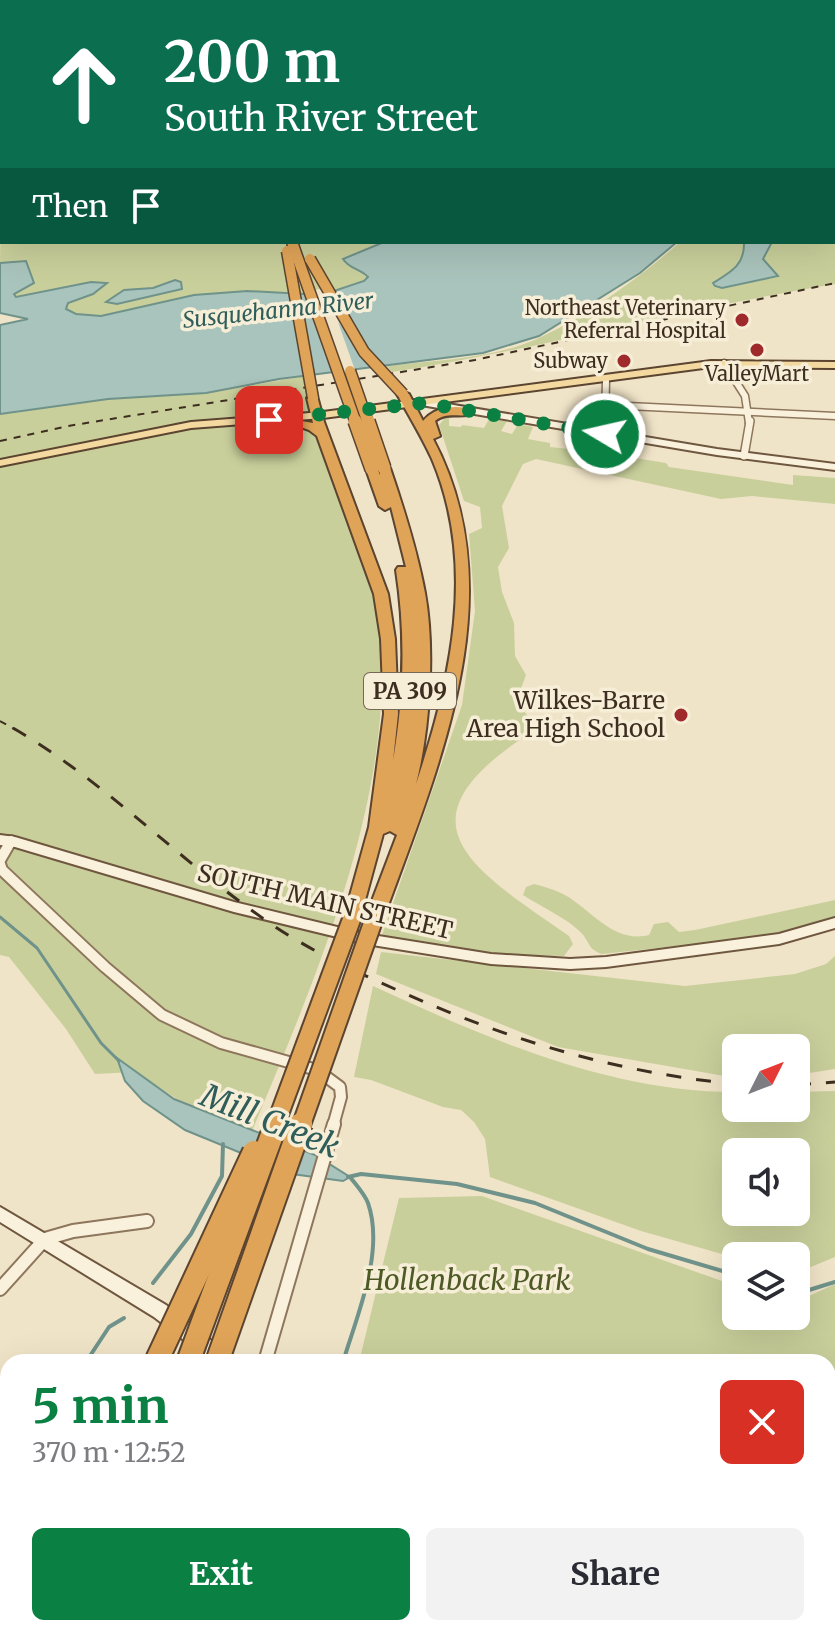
<!DOCTYPE html>
<html lang="en">
<head>
<meta charset="utf-8">
<style>
  :root { --surface:#fff; --page:#f2f2f3; --text:#2b2b33; --muted:#7c7c81; --accent:#0b8043 }
  body { margin:0; font-family:Merriweather,serif; background:var(--page); color:var(--text); height:100vh; display:flex; flex-direction:column; font-size:30px; white-space:nowrap }
  * { box-sizing:border-box; margin:0 }
  p { font-size:26px; color:var(--muted) }
  .icon { flex:none; width:44px; height:44px; fill:none; stroke:currentColor; stroke-width:2; stroke-linecap:round; stroke-linejoin:round }
  .map { position:relative; flex:1; overflow:hidden }
  .side { position:absolute; left:0px; top:1354px; width:836px; height:282px; display:flex; flex-direction:column; background:var(--surface); border-radius:24px 24px 0 0; box-shadow:0 8px 32px #0002 }
  .side>* { flex:none }
  .banner { position:absolute; left:0px; top:0px; width:836px; height:244px; box-shadow:0 8px 32px #0002; background:#0b6e4f; color:#fff; overflow:hidden }
  .needle { width:52px; rotate:48deg }
  .tools { position:absolute; left:722px; top:1034px; display:grid; gap:16px }
  .tools a { display:grid; place-items:center; width:88px; height:88px; border-radius:12px; background:var(--surface); box-shadow:0 8px 32px #0002; font-size:40px }
  .pin { position:absolute; display:grid; place-items:center; width:68px; height:68px; color:#fff; margin:-34px; border-radius:16px; box-shadow:0 4px 12px #0006 }
  .me { position:absolute; width:88px; margin:-44px; rotate:279deg; stroke-linejoin:round; filter:drop-shadow(0 0 6px #0008) }
  .turn { display:flex; align-items:center; gap:28px; height:168px; padding:0 32px; font-size:36px }
  .turn .icon { width:104px; height:104px; stroke-width:2.5 }
  .turn b { display:block; font-size:56px; line-height:68px }
  .then { display:flex; align-items:center; height:76px; padding:0 32px; background:#0003; gap:16px; font-size:30px }
  .round { display:grid; place-items:center; flex:none; width:84px; height:84px; border-radius:12px; background:var(--page) }
  .overview { display:flex; align-items:center; justify-content:space-between; height:136px; padding:0 32px }
  h1 { font-size:48px; font-weight:700; line-height:60px; color:var(--accent) }
  .primary-button { display:flex; gap:16px; margin-top:auto; padding:16px 32px }
  .primary-button a { flex:1; height:92px; border-radius:12px; background:var(--accent); color:#fff; font-size:32px; font-weight:700; line-height:92px; text-align:center }
  .primary-button a+a { background:var(--page); color:var(--text) }
  .map>svg:first-child { display:block }
</style>
</head>
<body>
<div class="map">
<svg width="835" height="1635" viewBox="0 0 835 1635">
  <rect width="100%" height="100%" fill="#f0e4c8"/>
  <g fill="#c9cf9b" fill-rule="evenodd">
    <path d="M835,149V284C686,308 541,349 392,372L387,366C437,360 497,359 543,336C588,315 643,275 680,242H744C745,264 730,272 715,286L722,288L777,277L763,259L772,242H834Z"/>
    <path d="M2,159V242H384L344,259C349,269 362,269 369,277L364,282L322,295L247,291L194,295L101,316L76,314L66,310L68,303L93,294L91,282L15,297L14,294L34,283L28,273L0,263Z"/>
    <path d="M305,376C312,432 333,485 353,538C360,558 372,580 376,601C406,773 317,975 252,1131L191,1108L135,1072L95,1074L66,1029L9,957L0,955V414L108,399L206,393Z"/>
    <path d="M446,417H449V426L461,427L462,425L484,428L489,419L507,421L501,431L512,434L518,424L533,427L528,439L550,443V447L599,452L602,444L613,445L611,454L666,463L669,467L793,485V475L835,478V504L752,496L721,499L536,459L523,464L502,506L509,548L498,567L502,592L514,623L515,656L526,675L516,702L538,728C392,819 464,864 569,936L573,944L564,956L495,955L382,935L462,705L475,611L469,534L482,528L480,507L464,501L439,425Z"/>
    <path d="M534,884C546,887 559,891 570,898C595,915 616,943 649,935L654,924L668,922L679,932L695,930L835,900V917L787,932L742,939L602,954C590,950 590,945 584,936C570,919 541,907 523,895L526,887Z"/>
    <path d="M381,952L685,986L795,974L826,964L835,956V1069L796,1075V1048H736V1078L558,1047L376,974Z"/>
    <path d="M373,986C486,1038 609,1092 736,1092V1108H796V1092L835,1091V1257L796,1273V1256L736,1258L641,1231L490,1177L485,1139L474,1122L461,1110L443,1107L371,1080L354,1077ZM736,1152H796V1212H736Z"/>
    <path d="M482,1196L736,1286V1316H796V1302L835,1284V1635L815,1628H828V1362H359L399,1198Z"/>
  </g>
  <g fill="#a9c4bc" stroke="#6f938a" stroke-width="2">
    <path d="M384,242H677L640,273L539,336L483,353L279,379L206,393L108,399L0,414V325L28,319L0,313V263L26,261L34,283L14,294L16,297L91,282L107,283L93,294L68,303L66,309L76,314L101,316L194,295L247,291L322,295L364,281L368,277C361,269 349,269 343,259Z"/>
    <path d="M744,242H772L763,259L778,276L722,288L715,286L713,283C731,272 745,265 744,242Z"/>
    <path d="M175,280L181,282L182,289L117,304L106,302L124,290L153,288Z"/>
    <path d="M117,1058L174,1099L315,1155L350,1177L343,1181L292,1174L185,1130L143,1101L125,1081Z"/>
  </g>
  <path fill="#f0e4c8" d="M329,288L355,344L338,322L356,373L336,375L305,291Z"/>
  <g fill="none" stroke-linecap="round" stroke-linejoin="round">
    <path stroke="#6f938a" stroke-width="3" d="M0,917L37,948L101,1043L119,1061"/>
    <g stroke="#6f938a" stroke-width="4">
      <path d="M348,1177L361,1174L457,1184L535,1203L648,1249L736,1275"/>
      <path d="M153,1283L191,1234L222,1176L223,1144"/>
      <path d="M796,1289L809,1290L835,1282"/>
      <path d="M86,1362L109,1327L124,1318"/>
      <path d="M343,1362C357,1315 385,1252 368,1203C364,1193 356,1185 350,1177"/>
      <path d="M0,1500L8,1490"/>
      <path d="M204,1635L208,1628"/>
    </g>
    <g stroke="#8d765c" stroke-width="6">
      <g id="street-far4">
        <path d="M160,0L186,2"/>
        <path d="M614,0L621,2"/>
        <path d="M54,2L57,0"/>
        <path d="M113,2L116,0"/>
      </g>
    </g>
    <g stroke="#8d765c" stroke-width="9">
      <g id="street-far3">
        <path d="M724,363L745,396L749,423"/>
        <path d="M607,405L835,416"/>
        <path d="M605,423L606,380"/>
      </g>
    </g>
    <g stroke="#8d765c" stroke-width="10">
      <g id="street-far2">
        <path d="M605,434V421"/>
        <path d="M744,456L750,421"/>
      </g>
    </g>
    <g stroke="#8d765c" stroke-width="14">
      <g id="street-far1">
        <path d="M0,860L11,841"/>
        <path d="M0,864L2,870L105,967L162,1015L221,1043L317,1070L340,1087L341,1097L333,1126"/>
      </g>
    </g>
    <g stroke="#8d765c" stroke-width="16">
      <g id="street">
        <path d="M0,1289L45,1239L73,1231L147,1221"/>
        <path d="M265,1362L334,1124"/>
      </g>
    </g>
    <g stroke="#6f573f" stroke-width="4">
      <g id="secondary">
        <path d="M411,0H417L416,2H410Z"/>
        <rect x="0" y="12" width="2" height="4"/>
        <path d="M424,400L717,449L835,464V470L717,455L421,405V401Z"/>
        <path d="M0,835L15,837L234,902L366,934L491,954L570,959L606,957L779,934L835,918V928L779,944L606,967L570,969L491,964L366,944L234,912L15,847L0,845Z"/>
        <path d="M0,1207L166,1305L227,1353L229,1359L228,1362H212L154,1317L0,1222Z"/>
        <path d="M427,1628H445L446,1635H428Z"/>
      </g>
    </g>
    <g stroke="#5b4430" stroke-width="4">
      <path id="primary" d="M711,361L835,362V368L711,367L323,418L191,428L0,466V460L191,422L323,412Z"/>
    </g>
    <g stroke="#5b4430" stroke-width="4">
      <g id="highway">
        <path d="M272,0H280L270,2Z"/>
        <path d="M403,391L409,394L423,421C435,406 460,403 476,412C463,420 448,410 435,421L440,436L433,439C515,593 439,765 385,914L382,919L376,921L370,919L367,914L397,835L390,831L383,834L361,915L355,917L349,915L346,910L369,827L384,714L381,639L374,594L317,436L309,430L290,423L296,420L313,423L307,398L317,396L324,422L388,594L395,639L398,714L393,761C404,696 406,635 396,570L398,567H406L391,507L385,510L379,506L366,469L368,466H376L380,475V465H388L390,468C404,509 417,550 425,593C435,648 430,730 416,784C451,680 477,565 432,459C422,437 409,416 397,394Z"/>
        <path d="M8,1567V1597L0,1600V1570Z"/>
        <path d="M73,1628H98L96,1635H71Z"/>
        <path d="M107,1628H147L145,1635H105Z"/>
      </g>
    </g>
    <use href="#street-far4" stroke="#faf1dc" stroke-width="4"/>
    <use href="#street-far3" stroke="#faf1dc" stroke-width="6"/>
    <use href="#street-far2" stroke="#faf1dc" stroke-width="7"/>
    <use href="#street-far1" stroke="#faf1dc" stroke-width="10"/>
    <use href="#street" stroke="#faf1dc" stroke-width="12"/>
    <use href="#secondary" fill="#faf1dc" fill-rule="evenodd"/>
    <use href="#primary" fill="#f3d9a0" fill-rule="evenodd"/>
    <use href="#highway" fill="#e0a458" fill-rule="evenodd"/>
    <g stroke="#3d2e20" stroke-width="2" stroke-dasharray="7 7" stroke-linecap="butt">
      <path d="M0,441L68,426L475,360L835,283"/>
      <path d="M0,721L16,730"/>
    </g>
    <g stroke="#3d2e20" stroke-width="3" stroke-dasharray="15 15" stroke-linecap="butt">
      <path d="M13,728C101,779 172,853 254,912C300,946 351,970 404,993C511,1041 619,1073 736,1084"/>
      <path d="M796,1085L835,1082"/>
    </g>
    <g stroke="#5b4430" stroke-width="13" stroke-linecap="butt">
      <g id="highway-bridge-far3">
        <path d="M292,242L356,423"/>
        <path d="M287,251L313,398"/>
        <path d="M310,259L364,352L403,394"/>
        <path d="M350,371L368,423"/>
      </g>
    </g>
    <g stroke="#5b4430" stroke-width="16" stroke-linecap="butt">
      <g id="highway-bridge-far2">
        <path d="M355,421L372,469"/>
        <path d="M368,421L384,468"/>
      </g>
    </g>
    <g stroke="#5b4430" stroke-width="21" stroke-linecap="butt">
      <g id="highway-bridge-far1">
        <path d="M275,1126L355,910"/>
        <path d="M301,1126L374,919"/>
      </g>
    </g>
    <g stroke="#5b4430" stroke-width="26" stroke-linecap="butt">
      <g id="highway-bridge">
        <path d="M156,1362L254,1152"/>
        <path d="M188,1362L276,1124"/>
        <path d="M217,1362L301,1124"/>
      </g>
    </g>
    <use href="#highway-bridge-far3" stroke="#e0a458" stroke-width="10"/>
    <use href="#highway-bridge-far2" stroke="#e0a458" stroke-width="13"/>
    <use href="#highway-bridge-far1" stroke="#e0a458" stroke-width="17"/>
    <use href="#highway-bridge" stroke="#e0a458" stroke-width="22"/>
  </g>
  <g fill="none" stroke-linecap="round" stroke-linejoin="round">
    <path stroke="#0b8043" stroke-width="14" stroke-dasharray="0 25.2" d="M269,420L424,403L605,434"/>
  </g>
  <g fill="#9e2a2b" stroke="#f7eed8" stroke-width="3">
    <circle cx="742" cy="320" r="8"/>
    <circle cx="757" cy="350" r="8"/>
    <circle cx="624" cy="361" r="8"/>
    <circle cx="681" cy="715" r="8"/>
  </g>
  <g text-anchor="middle" stroke-width="7" stroke-linejoin="round" paint-order="stroke">
    <g font-size="20" fill="#3d2e20" stroke="#f7eed8" text-anchor="end">
      <text x="726" y="315">Northeast Veterinary<tspan x="726" dy="23">Referral Hospital</tspan></text>
      <text x="608" y="368">Subway</text>
      <text x="757" y="381" text-anchor="middle">ValleyMart</text>
    </g>
    <g font-size="22" font-style="italic" fill="#2f5d5a" stroke="#f7eed8">
      <text transform="translate(278 310) rotate(-6)" y="8">Susquehanna River</text>
    </g>
    <rect fill="#f7eed8" stroke="#756857" stroke-width="2" x="364" y="673" width="92" height="36" rx="6"/>
    <g font-size="22" font-weight="bold" fill="#3d2e20">
      <text x="410" y="699">PA 309</text>
    </g>
    <g font-size="24" fill="#3d2e20" stroke="#f7eed8" text-anchor="end">
      <text x="665" y="709">Wilkes-Barre<tspan x="665" dy="28">Area High School</tspan></text>
    </g>
    <g font-size="24" fill="#3d2e20" stroke="#f7eed8">
      <text transform="translate(325 902) rotate(13)" y="8">SOUTH MAIN STREET</text>
    </g>
    <g font-size="28" font-style="italic" fill="#4d5a26" stroke="#f7eed8">
      <text x="467" y="1290">Hollenback Park</text>
    </g>
    <g font-size="32" font-style="italic" fill="#2f5d5a" stroke="#f7eed8">
      <text transform="translate(270 1121) rotate(22)" y="11">Mill Creek</text>
    </g>
  </g>
</svg>
<div class="tools">
<a><svg class="needle" viewBox="-14 -14 28 28"><path d="M0-13l5 13h-10z" fill="#e53935"/><path d="M0 13l5-13h-10z" fill="#7c7c81"/></svg></a>
<a><svg class="icon" aria-label="sound" viewBox="0 0 24 24"><path d="M4 9h4l5-4v14l-5-4H4zM17 9q2 3 0 6"/></svg></a>
<a><svg class="icon" aria-label="layers" viewBox="0 0 24 24"><path d="M12 4l9 5-9 5-9-5zM3 14l9 5 9-5"/></svg></a>
</div>
<div class="pin" style="left:269px;top:420px;background:#d93025"><svg class="icon" aria-label="arrive" viewBox="0 0 24 24"><path d="M6 21V4h12l-3 4 3 4H6"/></svg></div>
<svg class="me" style="left:605px;top:434px" viewBox="-20 -20 40 40"><circle r="17" fill="#0b8043" stroke="#fff" stroke-width="3"/><path d="M0-11L8 9 0 5-8 9z" fill="#fff"/></svg>
<div class="banner">
<div class="turn"><svg class="icon" aria-label="ahead" viewBox="0 0 24 24"><path d="M12 20V5M6 11l6-6 6 6"/></svg><div><b>200 m</b>South River Street</div></div>
<div class="then">Then<svg class="icon" aria-label="arrive" viewBox="0 0 24 24"><path d="M6 21V4h12l-3 4 3 4H6"/></svg></div>
</div>
<section class="side">
<div class="overview"><div><h1>5 min</h1><p>370 m · 12:52</p></div><a class="round" style="background:#d93025;color:#fff"><svg class="icon" aria-label="close" viewBox="0 0 24 24"><path d="M6 6l12 12M18 6L6 18"/></svg></a></div>
<div class="primary-button"><a>Exit</a><a>Share</a></div>
</section>
</div>
</body>
</html>
